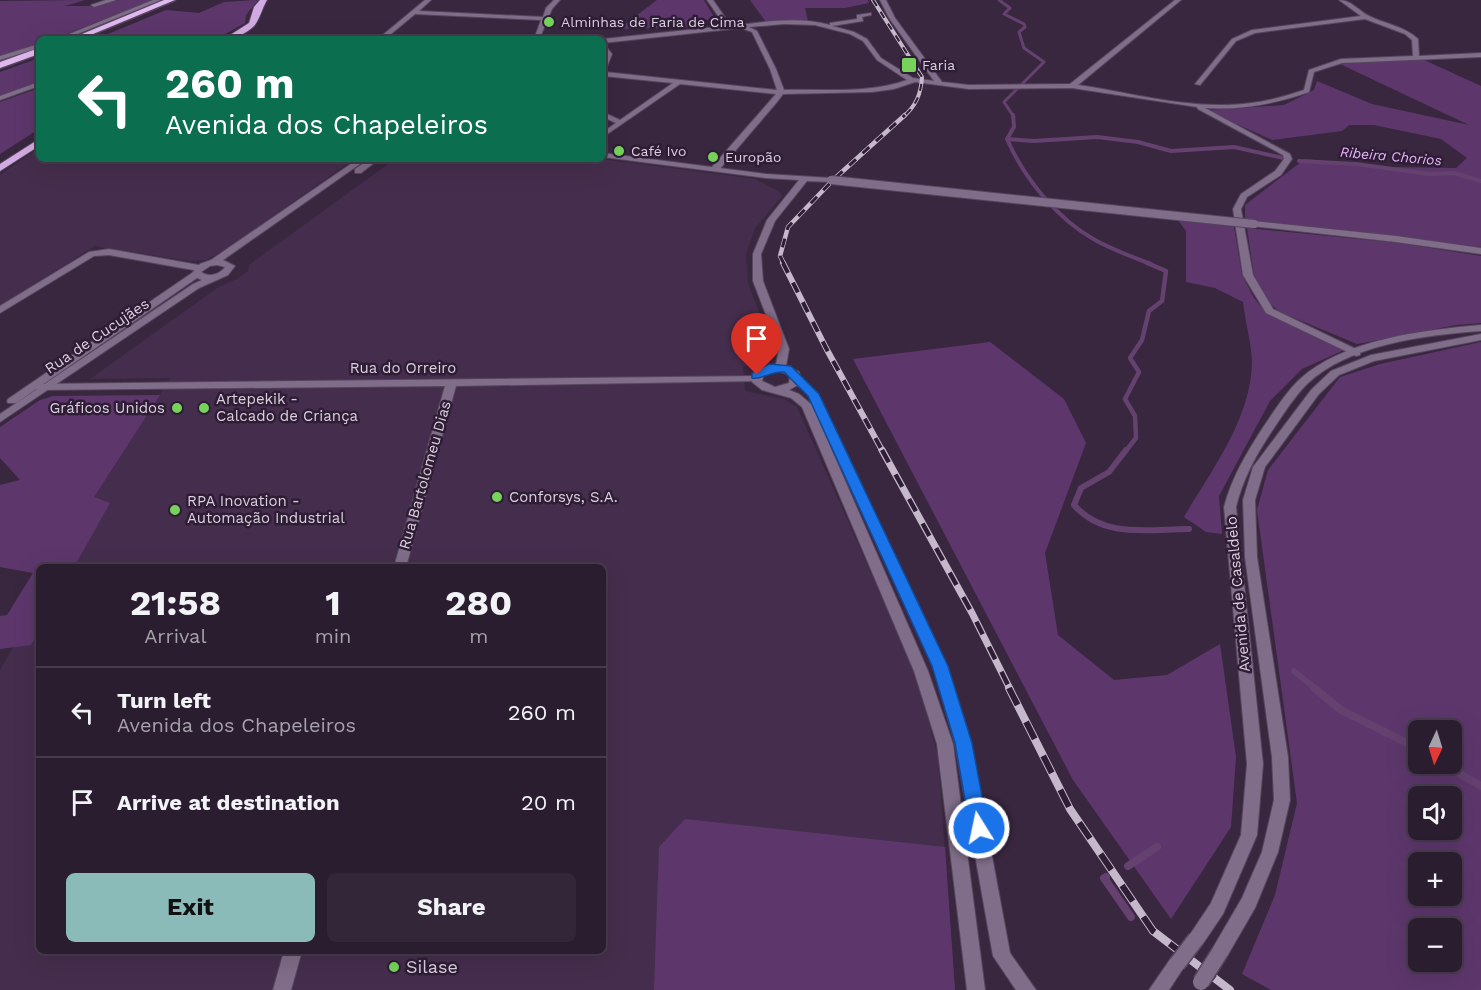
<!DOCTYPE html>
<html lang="en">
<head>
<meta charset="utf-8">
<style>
  :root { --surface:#2b1d30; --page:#332638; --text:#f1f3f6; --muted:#a6a2ab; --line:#473b4c; --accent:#8bbbb9 }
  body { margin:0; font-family:"Work Sans",sans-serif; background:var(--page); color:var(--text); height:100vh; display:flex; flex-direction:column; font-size:22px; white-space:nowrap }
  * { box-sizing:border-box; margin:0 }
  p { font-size:20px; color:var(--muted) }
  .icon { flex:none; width:33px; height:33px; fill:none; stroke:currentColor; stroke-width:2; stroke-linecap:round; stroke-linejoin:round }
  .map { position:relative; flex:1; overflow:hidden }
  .drawer { position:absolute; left:36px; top:564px; width:570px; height:390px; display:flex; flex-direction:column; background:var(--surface); border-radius:9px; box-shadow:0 6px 24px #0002,0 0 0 2px var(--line) }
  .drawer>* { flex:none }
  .guide { position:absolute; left:36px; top:36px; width:570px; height:126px; border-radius:9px; box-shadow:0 6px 24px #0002,0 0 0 2px var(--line); background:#0b6e4f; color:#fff; overflow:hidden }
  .needle { width:39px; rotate:184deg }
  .controls { position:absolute; left:1408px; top:720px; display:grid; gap:12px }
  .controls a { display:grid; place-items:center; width:54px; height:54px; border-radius:9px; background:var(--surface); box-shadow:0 6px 24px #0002,0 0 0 2px var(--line); font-size:30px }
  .pin { position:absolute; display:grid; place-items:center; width:51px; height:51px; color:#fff; margin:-62px -26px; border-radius:50% 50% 50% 0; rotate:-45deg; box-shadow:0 0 6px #0007 }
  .pin .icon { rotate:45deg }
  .me { position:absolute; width:66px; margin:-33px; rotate:350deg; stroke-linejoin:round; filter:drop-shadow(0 0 4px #0008) }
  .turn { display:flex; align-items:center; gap:21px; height:126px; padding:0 30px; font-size:27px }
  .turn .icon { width:78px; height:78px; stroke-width:2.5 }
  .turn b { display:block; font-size:42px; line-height:51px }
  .eta { display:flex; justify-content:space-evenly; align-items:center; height:102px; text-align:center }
  .eta b { font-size:36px; font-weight:700; line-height:42px }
  .cta { display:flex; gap:12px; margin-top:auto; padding:12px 30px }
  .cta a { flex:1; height:69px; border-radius:9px; background:var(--accent); color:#111; font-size:24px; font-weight:700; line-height:69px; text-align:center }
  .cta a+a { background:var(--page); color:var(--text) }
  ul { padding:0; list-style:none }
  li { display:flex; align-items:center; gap:18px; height:90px; padding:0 30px; border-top:2px solid var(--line) }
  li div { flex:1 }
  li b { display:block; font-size:22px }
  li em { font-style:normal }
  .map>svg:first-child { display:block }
</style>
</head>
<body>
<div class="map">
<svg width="1481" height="990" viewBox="0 0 1481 990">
  <rect width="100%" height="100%" fill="#392740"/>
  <path fill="#452e4d" d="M39 148V159H354L226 249 206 260 190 261 95 246 0 305V175Z
    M395 159H601L755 179 780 192 782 196 755 228 746 254 748 284 774 349 768 358 743 367 745 391 784 399 797 407 917 676 938 757 955 990H0V670L39 602V951H603V567H57L93 497 171 378 90 379 220 286 237 279 248 271 249 265Z"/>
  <path fill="#5d376c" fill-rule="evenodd" d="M85 0 65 6H95L119 0H153L53 39H39V44L0 56V1Z
    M258 0 246 15 245 23 216 39H96L166 10 199 13 224 2Z
    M657 0H704L715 19 687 21 690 27 619 29Z
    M750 0H868L869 3 845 8H805L808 21 766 22Z
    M39 58V83L0 96V72Z
    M1422 59 1481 86V247L1245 219V205L1305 159 1390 167 1456 168 1467 158 1441 139 1374 125H1349L1342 131 1272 140 1206 110 1284 105 1314 90 1317 81 1372 104 1469 125 1340 64Z
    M39 88V129L0 154V102Z
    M1178 220 1234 227 1242 275 1254 298 1267 314 1344 350 1302 369 1270 401 1219 496 1222 534 1206 532 1184 517C1212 469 1251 419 1252 362 1252 347 1245 320 1243 302L1215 288 1186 282V231Z
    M1247 228 1399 243 1481 256V323L1456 325 1357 344 1280 312 1266 300 1254 275Z
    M990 342 1064 399 1086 443 1045 553 1058 635 1114 680 1167 675 1220 644 1236 757 1231 827 1171 919 1073 780 853 359Z
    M1481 342V990H1271L1242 974 1275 895 1297 803 1257 510 1268 470 1340 377 1380 364ZM1419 730H1452V764H1419ZM1419 796H1452V830H1419ZM1419 862H1452V896H1419ZM1419 928H1452V962H1419Z
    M160 395 94 497 110 503 74 567H39V631L31 645 0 649V616L7 615 33 573 0 567V485L20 480 0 458V427L40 400 53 396Z
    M685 819 945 847 955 990H654L659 847Z"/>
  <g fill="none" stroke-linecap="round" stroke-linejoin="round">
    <path stroke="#64416f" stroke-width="3" d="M999 0 1010 8 1004 14 1024 24 1025 27 1019 32 1024 48 1044 62 1004 102 1014 117"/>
    <path stroke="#64416f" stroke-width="4" d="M1013 115 1014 127 1007 139C1024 178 1057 219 1095 240 1113 250 1132 257 1151 264
      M1007 139 1034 141 1097 137 1138 142 1171 151 1234 147 1288 159
      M1299 161 1356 164 1429 174 1454 173 1481 181"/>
    <path stroke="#64416f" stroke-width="4.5" d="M1125 452 1136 438 1135 416 1125 399 1139 372 1130 358 1142 340 1149 311 1162 301 1166 271 1147 263"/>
    <path stroke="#64416f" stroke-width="6" d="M1126 450 1109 472 1081 488 1074 505C1104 539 1148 529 1189 529
      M1294 671 1316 689"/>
    <path stroke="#64416f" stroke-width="8" d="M1314 688 1341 710 1419 749
      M1443 764 1481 786
      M1128 866 1157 847
      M1106 877 1104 878 1131 917"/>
    <g stroke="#56455d" stroke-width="2">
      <path id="minor" d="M106 0H116L94 7 91 5Z
        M153 0H161L65 39H57Z
        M425 0H431L419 11 543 17 546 8 554 0H560L552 9 541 35 570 39H534L541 20 415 14 385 39H378Z
        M707 0H713L731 26C764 22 797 16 830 25V23L857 19V15L871 13V15L862 17 863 21 832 26 854 32 867 39 881 58 913 78 934 81 889 18 880 0H886L895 18 942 82 969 85 1070 84 1175 0H1181L1078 85C1134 93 1193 111 1251 103 1269 101 1286 96 1304 90L1309 70 1341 59 1413 56 1412 40 1405 34 1365 19 1255 33 1236 41 1200 85 1195 84 1232 39 1252 30 1361 16 1339 0C1351 0 1359 11 1369 16 1385 24 1404 26 1418 39L1419 56 1481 53V57L1342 63 1314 72 1309 92C1275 104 1242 110 1205 108L1290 154 1292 159 1281 175 1247 197 1241 209 1253 275 1273 309 1360 351V355L1356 356 1266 313 1243 275 1233 209 1241 194 1275 171 1284 159 1283 155 1198 109 1197 107 1072 88 969 89 915 82 894 89 872 92 783 94 777 102 718 171H712V167L776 94 680 84 603 137V132L616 123 603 117V106L606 108 607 114 620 120 673 83 603 76V62L606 54 603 50V43L612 54 605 72 777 90 770 69 752 32 741 28 603 43V39L725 26ZM784 24 815 25 850 34 863 41 877 60 907 80C869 94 824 89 784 90L776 69 757 31 749 27Z
        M39 44V48L0 60V56Z
        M39 82V86L0 100V96Z
        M109 249 199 265 204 268 199 271 109 255 94 256 0 313V306L89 252Z
        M756 376 761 379 760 381 456 386 406 567H394L445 386 38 390 33 387 38 384Z
        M284 951H302L291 990H273Z"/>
    </g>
    <g stroke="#56455d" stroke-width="2">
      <path id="tertiary" d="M603 153 766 174 831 178 835 180 831 182 807 181 775 221 761 254 763 281 789 349 786 366 799 372 800 376 818 394 947 666 971 743 1010 953 1036 990H1016L993 956 955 743 933 666 808 395 798 385 789 390 799 394 812 405 928 671 953 744 985 990H967L937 744 914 671 802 407 791 398 762 390 752 382 755 370 776 364 779 349 753 281V254L767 220 799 180 766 178 603 157ZM775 370 790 375 789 383 775 387 762 381 764 374Z
        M358 159H367L223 260 235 266 228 275 199 288 0 422V414L193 284 202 280 197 278 16 403H8L7 401 8 399 192 273 200 264 211 260ZM217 265 225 267C220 274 209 278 201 272L210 266Z
        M370 159H379L361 173H355V169Z
        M1254 221 1396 236 1481 248V254L1396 242 1251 226 1250 224Z
        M1481 325V331C1426 335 1349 344 1307 384 1294 397 1284 413 1274 428 1257 453 1243 478 1236 507L1263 764 1257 835 1223 914 1202 945 1196 947 1190 945 1187 939 1211 903 1241 835 1247 764 1224 507C1232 477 1247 452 1264 426 1275 410 1286 392 1300 379 1344 339 1424 330 1481 325Z
        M1481 334V340L1374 361 1339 375 1319 394 1265 467 1255 500 1257 557 1288 757 1290 800 1278 852 1255 908 1226 958 1220 960 1214 958 1211 952 1214 946 1242 898 1262 852 1274 800 1272 757 1245 557 1243 500 1253 467 1311 390 1331 371 1371 355Z
        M1177 955 1183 958 1186 964 1169 990H1149L1171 958Z"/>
    </g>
    <g stroke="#56455d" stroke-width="2">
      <path id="primary" d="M260 0H267C262 8 260 19 254 26 247 33 234 39 224 39L249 23 254 7Z
        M39 139V146L0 171V164Z"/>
    </g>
    <g stroke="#56455d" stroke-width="3">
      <path id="trunk" d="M164 0H175L81 39H70Z
        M39 48V54L0 68V62Z"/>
    </g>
    <use href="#minor" fill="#806d89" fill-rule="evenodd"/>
    <use href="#tertiary" fill="#806d89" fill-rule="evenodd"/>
    <use href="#primary" fill="#d2aae3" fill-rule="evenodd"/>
    <use href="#trunk" fill="#e0b8f0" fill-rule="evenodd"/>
    <g stroke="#c4b8ca" stroke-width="4">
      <path id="rail-far4" d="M873 0 922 77C921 94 916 106 903 117"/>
    </g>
    <g stroke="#c4b8ca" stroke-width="4.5">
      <path id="rail-far3" d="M784 264 780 256 788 227 833 180 905 115"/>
    </g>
    <g stroke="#c4b8ca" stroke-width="6">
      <path id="rail-far2" d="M783 263 826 348 883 452"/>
    </g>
    <g stroke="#c4b8ca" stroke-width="7">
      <path id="rail-far1" d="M882 450 972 613 1010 689"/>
    </g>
    <g stroke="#c4b8ca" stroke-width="8">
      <path id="rail" d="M1009 688 1070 809 1153 931 1230 990"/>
    </g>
    <use href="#rail-far4" stroke="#2e1d35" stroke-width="2" stroke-dasharray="7" stroke-linecap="butt"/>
    <use href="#rail-far3" stroke="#2e1d35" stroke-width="3" stroke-dasharray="9" stroke-linecap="butt"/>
    <use href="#rail-far2" stroke="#2e1d35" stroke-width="4" stroke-dasharray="11" stroke-linecap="butt"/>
    <use href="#rail-far1" stroke="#2e1d35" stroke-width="4.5" stroke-dasharray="14" stroke-linecap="butt"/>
    <use href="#rail" stroke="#2e1d35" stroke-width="6" stroke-dasharray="19" stroke-linecap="butt"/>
    <g stroke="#56455d" stroke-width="10" stroke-linecap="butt">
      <path id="tertiary-bridge-far1" d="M831 180 1254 224"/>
    </g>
    <g stroke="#56455d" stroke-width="19" stroke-linecap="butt">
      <path id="tertiary-bridge" d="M1177 964 1196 939
        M1201 982 1220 952"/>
    </g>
    <use href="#tertiary-bridge-far1" stroke="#806d89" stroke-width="8"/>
    <use href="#tertiary-bridge" stroke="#806d89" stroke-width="16"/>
  </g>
  <path fill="#1a73e8" stroke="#114b97" stroke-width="1.5" d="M769 364 791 366 819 394 948 666 972 743 988 828 985 834 979 836 972 834 970 828 955 743 932 666 808 396 784 372C770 371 762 380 752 378V373Z"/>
  <g fill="#76d25a" stroke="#2e1d35" stroke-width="2">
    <circle cx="549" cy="22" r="6"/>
    <rect x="901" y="57" width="16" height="16" rx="3"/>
    <circle cx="619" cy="151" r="6"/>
    <circle cx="713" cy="157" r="6"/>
    <circle cx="177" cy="408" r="6"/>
    <circle cx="204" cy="408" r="6"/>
    <circle cx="497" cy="497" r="6"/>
    <circle cx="175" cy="510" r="6"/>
    <circle cx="394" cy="967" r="6"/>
  </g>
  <g text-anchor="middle" stroke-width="5" stroke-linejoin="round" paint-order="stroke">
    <g font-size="14" fill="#dbcfe0" stroke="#2e1d35" text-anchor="start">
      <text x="561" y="27">Alminhas de Faria de Cima</text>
      <text x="922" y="70">Faria</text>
      <text x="631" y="156">Café Ivo</text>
      <text x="725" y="162">Europão</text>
    </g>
    <g font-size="14" font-style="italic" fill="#e6b4fb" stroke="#2e1d35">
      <text transform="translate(1391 156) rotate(5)" y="5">Ribeira Chorios</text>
    </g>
    <g font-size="15" fill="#dbcfe0" stroke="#2e1d35">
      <text transform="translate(97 336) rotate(-34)" y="5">Rua de Cucujães</text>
      <text x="403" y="373">Rua do Orreiro</text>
      <text transform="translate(425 475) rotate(-74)" y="5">Rua Bartolomeu Dias</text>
      <text transform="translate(1238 594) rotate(-95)" y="5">Avenida de Casaldelo</text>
    </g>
    <g font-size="15" fill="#dbcfe0" stroke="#2e1d35" text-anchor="start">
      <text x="216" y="404">Artepekik -<tspan x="216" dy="17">Calcado de Criança</tspan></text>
      <text x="165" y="413" text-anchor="end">Gráficos Unidos</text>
      <text x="509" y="502">Conforsys, S.A.</text>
      <text x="187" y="506">RPA Inovation -<tspan x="187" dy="17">Automação Industrial</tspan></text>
    </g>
    <g font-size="18" fill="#dbcfe0" stroke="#2e1d35" text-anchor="start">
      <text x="406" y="973">Silase</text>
    </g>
  </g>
</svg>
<div class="controls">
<a><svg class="needle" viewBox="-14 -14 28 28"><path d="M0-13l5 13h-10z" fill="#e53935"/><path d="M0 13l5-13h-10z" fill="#a6a2ab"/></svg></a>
<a><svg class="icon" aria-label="sound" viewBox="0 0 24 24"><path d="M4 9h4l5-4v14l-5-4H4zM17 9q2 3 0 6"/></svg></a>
<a>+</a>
<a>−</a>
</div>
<div class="pin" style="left:757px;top:375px;background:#d93025"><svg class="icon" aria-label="arrive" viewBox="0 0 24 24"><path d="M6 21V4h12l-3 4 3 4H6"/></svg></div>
<svg class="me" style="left:979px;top:828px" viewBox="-20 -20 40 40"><circle r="17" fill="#1a73e8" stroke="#fff" stroke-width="3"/><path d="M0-11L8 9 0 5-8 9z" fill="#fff"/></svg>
<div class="guide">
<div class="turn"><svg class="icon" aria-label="left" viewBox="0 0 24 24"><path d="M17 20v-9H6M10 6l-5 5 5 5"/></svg><div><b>260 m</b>Avenida dos Chapeleiros</div></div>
</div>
<section class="drawer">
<div class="eta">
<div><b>21:58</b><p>Arrival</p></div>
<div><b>1</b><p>min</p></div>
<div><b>280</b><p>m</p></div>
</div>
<ul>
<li><svg class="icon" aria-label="left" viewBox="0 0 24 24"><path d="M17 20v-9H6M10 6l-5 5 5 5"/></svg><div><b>Turn left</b><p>Avenida dos Chapeleiros</p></div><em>260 m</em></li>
<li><svg class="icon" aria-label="arrive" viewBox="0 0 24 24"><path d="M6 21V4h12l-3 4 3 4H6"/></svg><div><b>Arrive at destination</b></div><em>20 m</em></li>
</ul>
<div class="cta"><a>Exit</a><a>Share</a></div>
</section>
</div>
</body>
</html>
